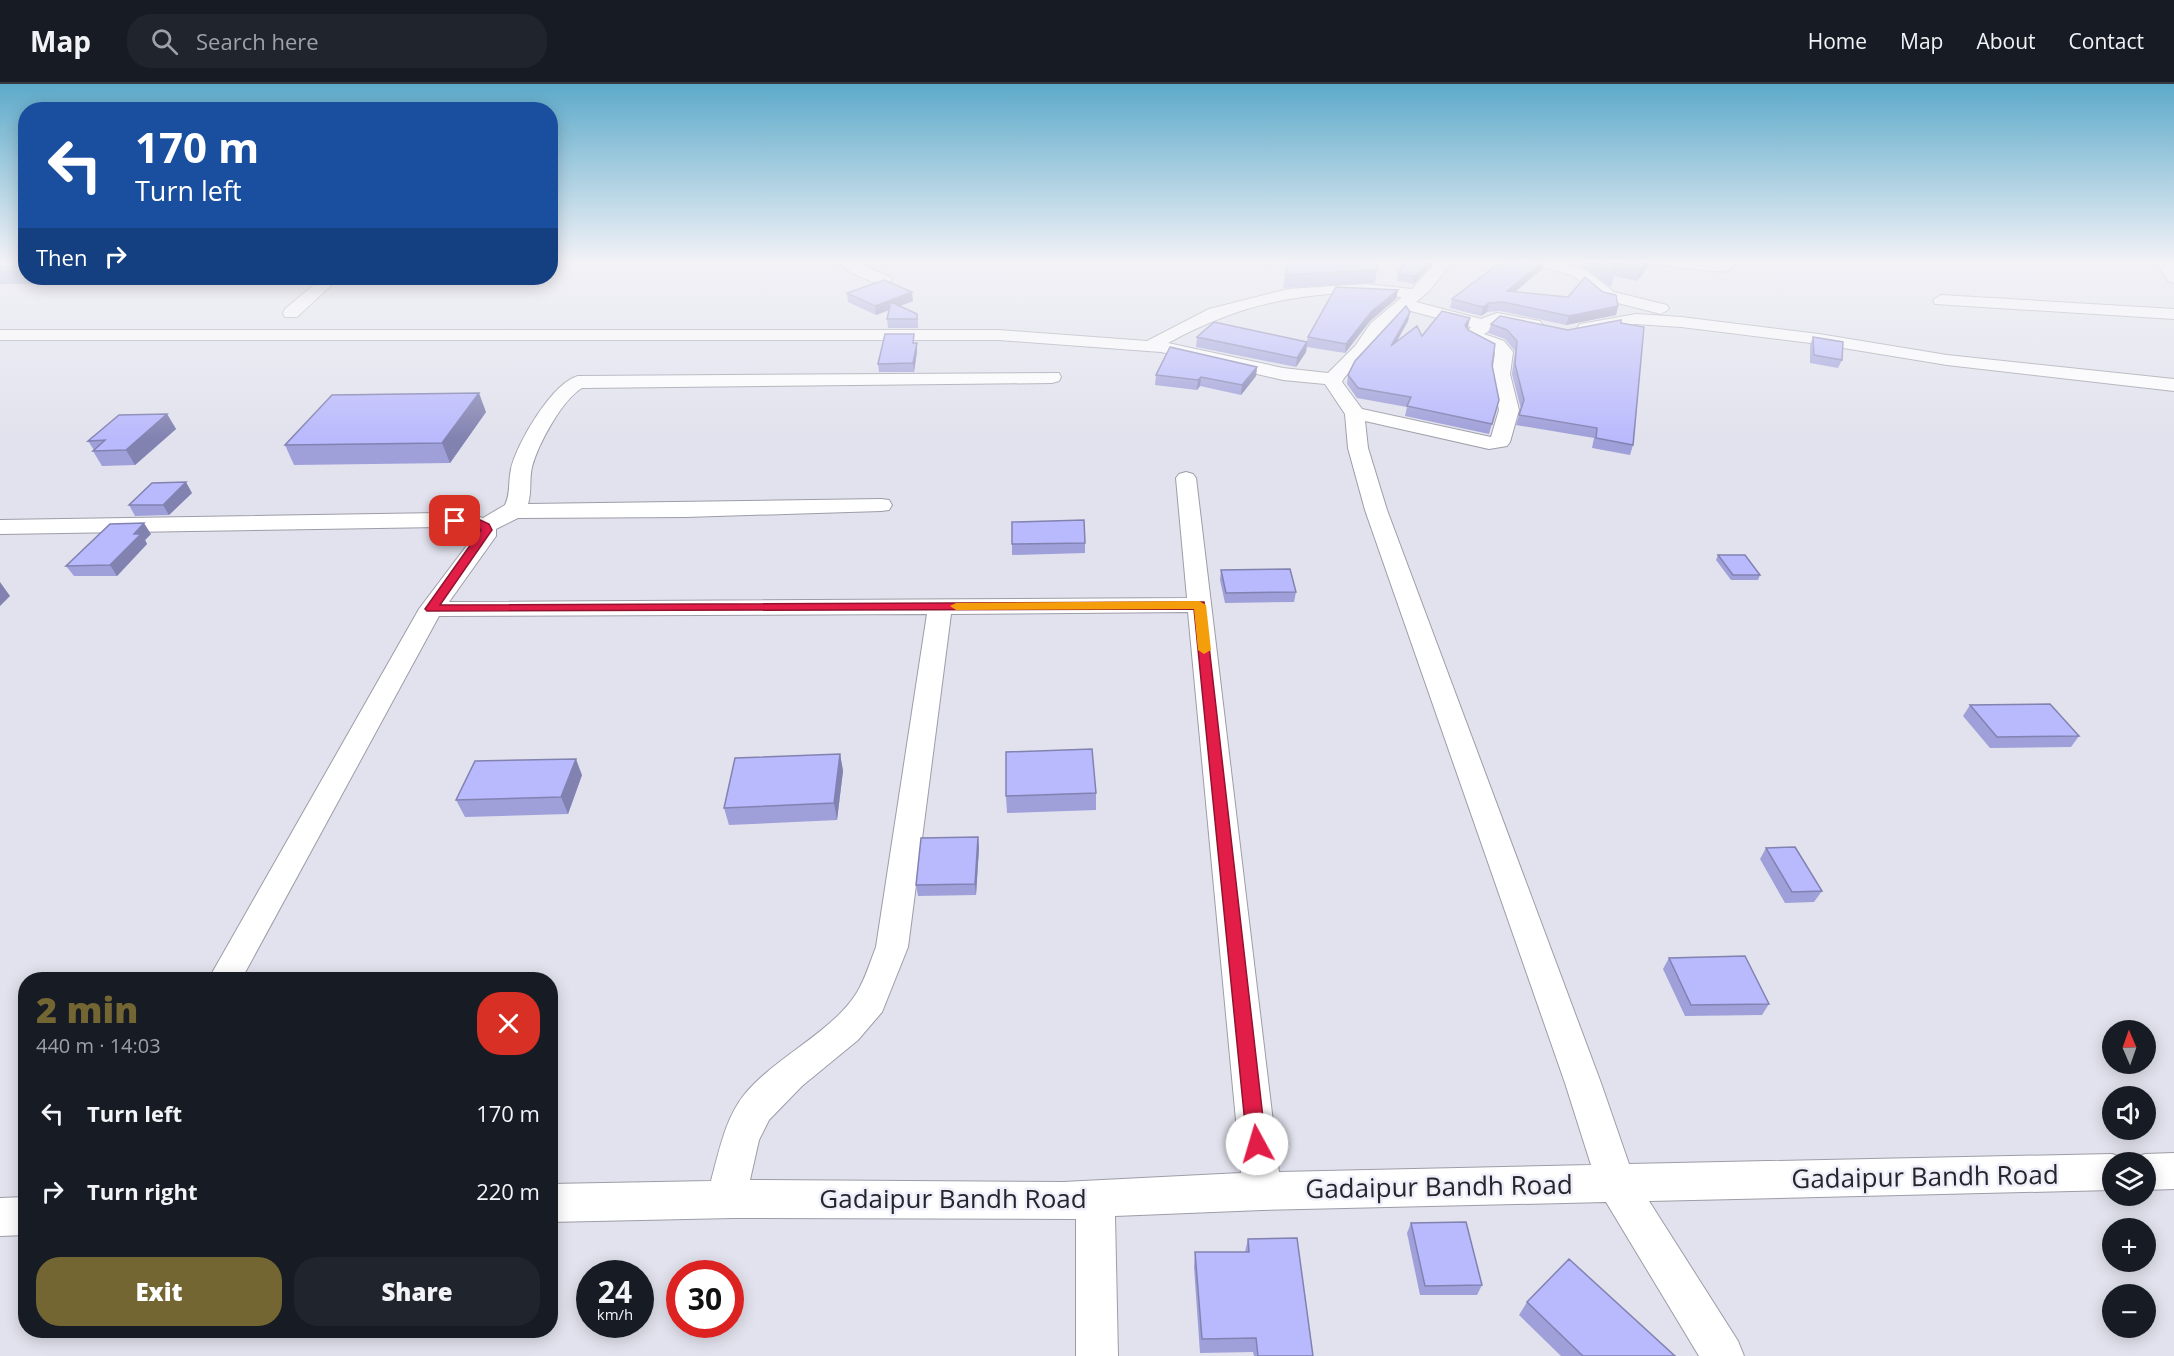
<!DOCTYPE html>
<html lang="en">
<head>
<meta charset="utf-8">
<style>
  :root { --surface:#171b24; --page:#20242c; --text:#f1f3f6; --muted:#9ea1a6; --line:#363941; --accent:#736633 }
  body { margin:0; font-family:"Open Sans",sans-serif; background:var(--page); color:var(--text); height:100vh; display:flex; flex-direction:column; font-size:22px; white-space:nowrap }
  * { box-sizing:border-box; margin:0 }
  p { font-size:20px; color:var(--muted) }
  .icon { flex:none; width:33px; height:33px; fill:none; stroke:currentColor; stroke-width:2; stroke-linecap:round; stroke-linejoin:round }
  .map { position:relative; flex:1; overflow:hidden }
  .sheet { position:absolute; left:18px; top:888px; width:540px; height:366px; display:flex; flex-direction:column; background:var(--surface); border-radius:24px; box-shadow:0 3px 15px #0003 }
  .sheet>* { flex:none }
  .guide { position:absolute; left:18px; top:18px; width:540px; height:183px; border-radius:24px; box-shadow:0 3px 15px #0003; background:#1a4fa0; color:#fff; overflow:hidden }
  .needle { width:39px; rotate:358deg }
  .fabs { position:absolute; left:2102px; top:936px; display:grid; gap:12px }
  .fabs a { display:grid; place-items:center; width:54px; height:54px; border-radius:50%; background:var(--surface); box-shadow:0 3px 15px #0003; font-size:30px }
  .speed { position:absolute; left:576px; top:1176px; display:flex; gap:12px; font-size:30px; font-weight:700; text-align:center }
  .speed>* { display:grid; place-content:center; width:78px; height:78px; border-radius:50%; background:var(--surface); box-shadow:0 3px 15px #0003; line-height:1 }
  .speed small { font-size:15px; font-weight:400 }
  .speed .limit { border:9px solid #d22; background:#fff; color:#111 }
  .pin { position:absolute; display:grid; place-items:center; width:51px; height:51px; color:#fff; margin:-26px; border-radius:12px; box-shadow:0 3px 9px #0006 }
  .me { position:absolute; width:66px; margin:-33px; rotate:354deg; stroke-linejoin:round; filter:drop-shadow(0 0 4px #0008) }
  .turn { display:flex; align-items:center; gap:21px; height:126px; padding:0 18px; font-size:27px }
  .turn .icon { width:78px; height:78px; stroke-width:2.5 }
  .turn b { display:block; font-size:42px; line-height:51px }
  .then { display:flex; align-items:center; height:57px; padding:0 18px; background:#0003; gap:12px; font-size:22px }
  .round { display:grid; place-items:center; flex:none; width:63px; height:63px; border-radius:24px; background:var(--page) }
  .head { display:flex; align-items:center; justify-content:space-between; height:102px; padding:0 18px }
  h1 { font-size:36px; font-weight:800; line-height:45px; color:var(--accent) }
  .cta { display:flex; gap:12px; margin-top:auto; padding:12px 18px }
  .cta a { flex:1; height:69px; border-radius:24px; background:var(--accent); color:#fff; font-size:24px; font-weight:800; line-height:69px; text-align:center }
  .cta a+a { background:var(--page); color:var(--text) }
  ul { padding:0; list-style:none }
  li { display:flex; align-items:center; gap:18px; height:78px; padding:0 18px }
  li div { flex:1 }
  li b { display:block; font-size:22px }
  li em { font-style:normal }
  header { display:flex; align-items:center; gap:36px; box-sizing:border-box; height:84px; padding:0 30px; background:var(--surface); border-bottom:2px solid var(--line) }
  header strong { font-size:28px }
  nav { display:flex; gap:33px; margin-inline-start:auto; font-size:21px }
  .search { width:420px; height:54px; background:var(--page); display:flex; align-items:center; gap:15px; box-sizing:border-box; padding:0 21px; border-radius:24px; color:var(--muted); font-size:22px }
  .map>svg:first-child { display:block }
</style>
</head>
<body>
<header>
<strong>Map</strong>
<div class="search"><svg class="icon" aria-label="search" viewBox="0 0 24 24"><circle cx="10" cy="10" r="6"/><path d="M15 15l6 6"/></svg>Search here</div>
<nav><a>Home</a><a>Map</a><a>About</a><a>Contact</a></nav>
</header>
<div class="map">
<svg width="2174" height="1272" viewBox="0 0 2174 1272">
  <rect width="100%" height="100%" fill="#e1e2ed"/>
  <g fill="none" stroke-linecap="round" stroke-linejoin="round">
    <g stroke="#9d9da8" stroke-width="2">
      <path id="minor" d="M837 177H854L890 193 892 196 890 199C876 203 846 188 837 177Z
        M1437 177H1453L1430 206 1416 218 1481 235 1497 229 1540 237 1543 241 1540 245 1534 246 1500 240 1484 250 1504 257 1513 268 1510 290 1519 326 1510 358 1507 362 1489 365 1365 337 1368 364 1387 426 1601 999 1629 1080 2112 1070 2126 1075 2127 1078H2112V1106L1649 1117 1738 1257 1744 1272H1699L1606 1118 1262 1126 1115 1132 1118 1272H1076V1135L733 1134 550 1138V1100L711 1097C719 1068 725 1035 744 1011 775 973 831 949 856 910 865 896 870 878 876 863L927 530 439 532 241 896H208L419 525 474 452V446L440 443 0 450V436L440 429 469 430 483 434 505 421C511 409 508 397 511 385 517 359 552 299 578 292L1059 289 1061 293 1059 297 1052 299 582 304C562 316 538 360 532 383 529 395 532 408 528 420L881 415 889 416 892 421 889 426 881 427 686 433 518 434 496 445V452L449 518 1187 514 1176 394 1179 390 1186 388 1193 390 1196 394 1279 1088 1591 1081 1565 999 1365 426 1348 364 1345 330 1325 300 1283 296 1161 268 999 256H0V246H999L1147 257 1209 225 1288 205 1366 200 1412 205ZM1340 209 1402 213 1371 239 1355 262 1328 289 1283 284 1168 259C1227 227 1273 214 1340 209ZM1407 226 1471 243 1465 250C1472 261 1487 259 1495 269L1492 290 1499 326 1491 353 1362 325 1342 298 1344 294C1366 271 1383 247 1407 226ZM1188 528 1241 1089 1063 1098 750 1096 759 1056 769 1036 802 1002 858 956 882 928 908 863 951 530Z
        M1532 177H1556L1586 186 1614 208 1667 221 1669 225 1661 230 1602 215 1574 192 1534 180Z
        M1658 177H1732L1734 180 1729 186 1723 188 1666 182Z
        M2155 177H2172L2174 179V199L2168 197Z
        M322 194H339L297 233H285L283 229 285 225Z
        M1941 211 2174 225V235L1935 220 1933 216Z
        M1636 230 1681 233 1819 250 1947 271 2174 295V307L1947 281 1819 260 1681 243 1636 240 1586 249 1580 248 1577 244 1580 240 1586 239Z
        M2174 1069V1105L2145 1106V1078H2130L2131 1075 2145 1070Z
        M26 1113V1151L0 1152V1114Z"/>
    </g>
    <use href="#minor" fill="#fff" fill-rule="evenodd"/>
  </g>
  <path fill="#9f9fda" d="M0 177H26V194H40L31 200H2L0 201Z
    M1406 177H1435L1414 200 1397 197 1398 190Z
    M1579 177H1653L1637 197 1614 192 1611 203 1582 183Z
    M1506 182 1542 185 1515 208 1618 222 1616 231 1566 241 1500 227 1487 228 1481 232 1450 224 1452 215Z
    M1377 186 1375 199 1283 204 1285 191Z
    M1398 206 1396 215 1370 237 1345 269 1307 263 1306 268 1296 283 1196 263 1197 253 1307 258 1308 253Z
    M847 209 913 217 900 222 917 230 918 239V244H888L887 235 889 226 876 231 848 218Z
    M1410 228 1408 237 1397 257 1468 243 1467 244 1492 281 1499 316 1489 350 1405 332 1407 323 1357 314 1347 300 1348 291Z
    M1500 232 1633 361 1630 371 1592 364 1594 354 1516 341 1521 325 1512 290 1515 267 1505 255 1488 249 1491 240Z
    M1813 253 1842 276 1838 284 1810 279V261Z
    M915 259 917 267 914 288H879L878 280Z
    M1257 283 1256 292 1241 311 1200 302 1197 306 1155 301 1156 291Z
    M486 328 450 379 294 381 285 361Z
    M167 330 176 345 135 381 102 382 93 367 94 366 88 357Z
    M192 409 169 431 135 432 129 421Z
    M151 450 145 456 147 460 117 492H74L66 482Z
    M1085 459V469L1012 471V460Z
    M1718 471 1760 491 1758 496H1731L1716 476Z
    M1221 486 1296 508 1294 518 1225 519 1220 496Z
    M1970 621 2079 652 2071 663 1990 664 1963 632Z
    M840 670 843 687 837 736 729 741 724 724Z
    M582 691 568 730 465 733 456 716Z
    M1096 709V726L1007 729 1006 712Z
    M978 753 979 764 976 811 918 812 916 801Z
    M1766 764 1822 807 1814 818 1785 819 1760 775Z
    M1669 874 1769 920 1762 931 1685 932 1663 885Z
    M1411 1139 1482 1201 1477 1211H1420L1407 1149Z
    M1248 1155 1313 1272H1254L1253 1268 1200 1269 1194 1183 1195 1168H1245Z
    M1527 1218 1675 1272H1561L1519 1231Z"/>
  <path fill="#8282b1" d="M1430 177H1435L1414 200 1415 192Z
    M1544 177 1542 185 1505 216 1507 207Z
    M1647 177H1653L1637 197 1641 184Z
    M27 194H40L31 200Z
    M1398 206 1396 215 1370 237 1345 269 1346 260 1371 228Z
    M912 208 913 217 876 231 875 222Z
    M1489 219 1487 228 1481 232 1483 223Z
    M1618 222 1616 231 1566 241 1569 232Z
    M1410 228 1408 237 1389 271 1391 262Z
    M1470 234 1468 243 1463 250 1465 241Z
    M1307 258 1306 268 1296 283 1297 274Z
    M917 259V267L914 288 913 279Z
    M1257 283 1256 292 1241 311 1242 301Z
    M1201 293 1200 302 1197 306 1198 296Z
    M479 309 486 328 450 379 442 359Z
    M167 330 176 345 135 381 126 366Z
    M186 398 192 409 169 431 163 421Z
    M144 439 151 450 145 456 147 460 117 492 110 481 134 450Z
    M0 498 10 512 0 522Z
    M840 670 843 687 837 736 834 719Z
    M576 675 582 691 568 730 561 713Z
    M978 753 979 764 976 811 975 800Z"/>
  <path fill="#b9b9fd" stroke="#8282b1" stroke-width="1.5" d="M0 177H26V186L23 188H0Z
    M1288 177H1377V186L1285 191Z
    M1406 177H1430L1415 192 1398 190Z
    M1510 177H1544L1507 207 1568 213 1585 193 1603 208 1616 211 1618 222 1569 232 1503 218 1489 219 1483 223 1452 215 1498 180 1506 182Z
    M1596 177H1647L1641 184 1613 178 1615 190Z
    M884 196 912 208 875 222 847 209Z
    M1336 203 1398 206 1371 228 1346 260 1308 253Z
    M891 218 917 230V235H887Z
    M1406 222 1410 228 1391 262 1417 242 1422 252 1442 227 1470 234 1465 241 1468 246 1495 260 1492 281 1499 316 1492 340 1407 322 1411 313 1358 304 1348 291 1355 277Z
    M1500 232 1568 246 1621 236V239L1644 243 1633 361 1596 354 1597 344 1519 331 1524 316 1515 280 1517 257 1507 246 1491 240Z
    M1214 238 1307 258 1297 274 1197 253Z
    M885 250H914L913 259H917L913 279 878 280Z
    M1813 253 1843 258 1842 276 1814 271Z
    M1170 263 1257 283 1242 301 1201 293 1198 296 1156 291Z
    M479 309 442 359 285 361 332 311Z
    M167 330 126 366 93 367 105 356 88 357 119 331Z
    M186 398 163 421H129L152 399Z
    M1084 436 1085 459 1012 460V438Z
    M144 439 134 450H141L110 481 66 482 110 440Z
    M1718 471H1745L1760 491H1733Z
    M1290 485 1296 508 1226 509 1221 486Z
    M2050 620 2079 652 1997 653 1970 621Z
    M1092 665 1096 709 1006 712V668Z
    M840 670 834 719 724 724 735 674Z
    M576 675 561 713 456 716 475 677Z
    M978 753 975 800 916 801 921 754Z
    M1795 763 1822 807 1792 808 1766 764Z
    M1745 872 1769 920 1691 921 1669 874Z
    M1466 1138 1482 1201 1425 1202 1411 1139Z
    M1297 1154 1313 1272H1258L1256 1254 1202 1255 1195 1168H1249L1248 1155Z
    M1569 1175 1675 1272H1583L1527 1218Z"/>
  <linearGradient id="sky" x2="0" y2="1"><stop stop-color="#5daaca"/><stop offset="0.5" stop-color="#f2f2f7"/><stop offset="1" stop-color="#f2f2f7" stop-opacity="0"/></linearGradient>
  <rect width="2174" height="355" fill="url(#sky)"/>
  <path fill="#e11d48" stroke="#92132f" stroke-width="1.5" d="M455 433 478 435 489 440 492 446 440 521 1204 518 1266 1060 1263 1066 1257 1069 1250 1066 1247 1060 1194 525 427 527 425 525 481 446 476 442 451 439 449 437Z"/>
  <path fill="#f59e0b" d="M1199 517 1206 521 1211 566 1204 570 1198 566 1194 525 956 526 950 522 956 519Z"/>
  <g text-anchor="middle" stroke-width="5" stroke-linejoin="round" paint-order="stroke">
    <g font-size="26" fill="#26262a" stroke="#eeeffb">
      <text transform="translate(1925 1093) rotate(-1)" y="9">Gadaipur Bandh Road</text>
      <text transform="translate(1439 1103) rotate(-1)" y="9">Gadaipur Bandh Road</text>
      <text x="953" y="1124">Gadaipur Bandh Road</text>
    </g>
  </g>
</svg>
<div class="fabs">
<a><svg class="needle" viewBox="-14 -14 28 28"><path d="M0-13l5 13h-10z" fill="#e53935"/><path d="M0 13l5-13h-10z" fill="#9ea1a6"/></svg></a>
<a><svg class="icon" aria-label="sound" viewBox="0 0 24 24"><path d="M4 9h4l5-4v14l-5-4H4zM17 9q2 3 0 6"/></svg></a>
<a><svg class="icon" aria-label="layers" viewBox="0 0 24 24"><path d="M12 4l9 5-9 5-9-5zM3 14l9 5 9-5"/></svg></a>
<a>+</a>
<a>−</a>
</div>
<div class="speed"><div>24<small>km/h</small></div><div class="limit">30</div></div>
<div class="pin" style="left:455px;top:437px;background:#d93025"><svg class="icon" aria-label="arrive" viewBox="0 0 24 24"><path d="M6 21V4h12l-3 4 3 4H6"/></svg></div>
<svg class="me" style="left:1257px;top:1060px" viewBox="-20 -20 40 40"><circle r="19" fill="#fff"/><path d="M0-13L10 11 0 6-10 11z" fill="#e11d48"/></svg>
<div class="guide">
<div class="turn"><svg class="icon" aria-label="left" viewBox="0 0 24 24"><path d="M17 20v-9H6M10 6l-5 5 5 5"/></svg><div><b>170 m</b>Turn left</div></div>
<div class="then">Then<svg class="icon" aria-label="right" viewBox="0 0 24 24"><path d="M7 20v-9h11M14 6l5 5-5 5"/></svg></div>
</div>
<section class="sheet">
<div class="head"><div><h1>2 min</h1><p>440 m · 14:03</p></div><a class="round" style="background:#d93025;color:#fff"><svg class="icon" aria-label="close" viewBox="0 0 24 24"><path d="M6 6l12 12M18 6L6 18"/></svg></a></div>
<ul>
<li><svg class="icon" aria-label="left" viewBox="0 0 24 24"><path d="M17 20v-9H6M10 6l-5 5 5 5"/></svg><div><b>Turn left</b></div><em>170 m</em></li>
<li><svg class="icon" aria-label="right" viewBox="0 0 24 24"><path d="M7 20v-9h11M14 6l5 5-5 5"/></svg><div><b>Turn right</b></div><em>220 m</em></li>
</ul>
<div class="cta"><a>Exit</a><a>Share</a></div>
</section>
</div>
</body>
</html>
